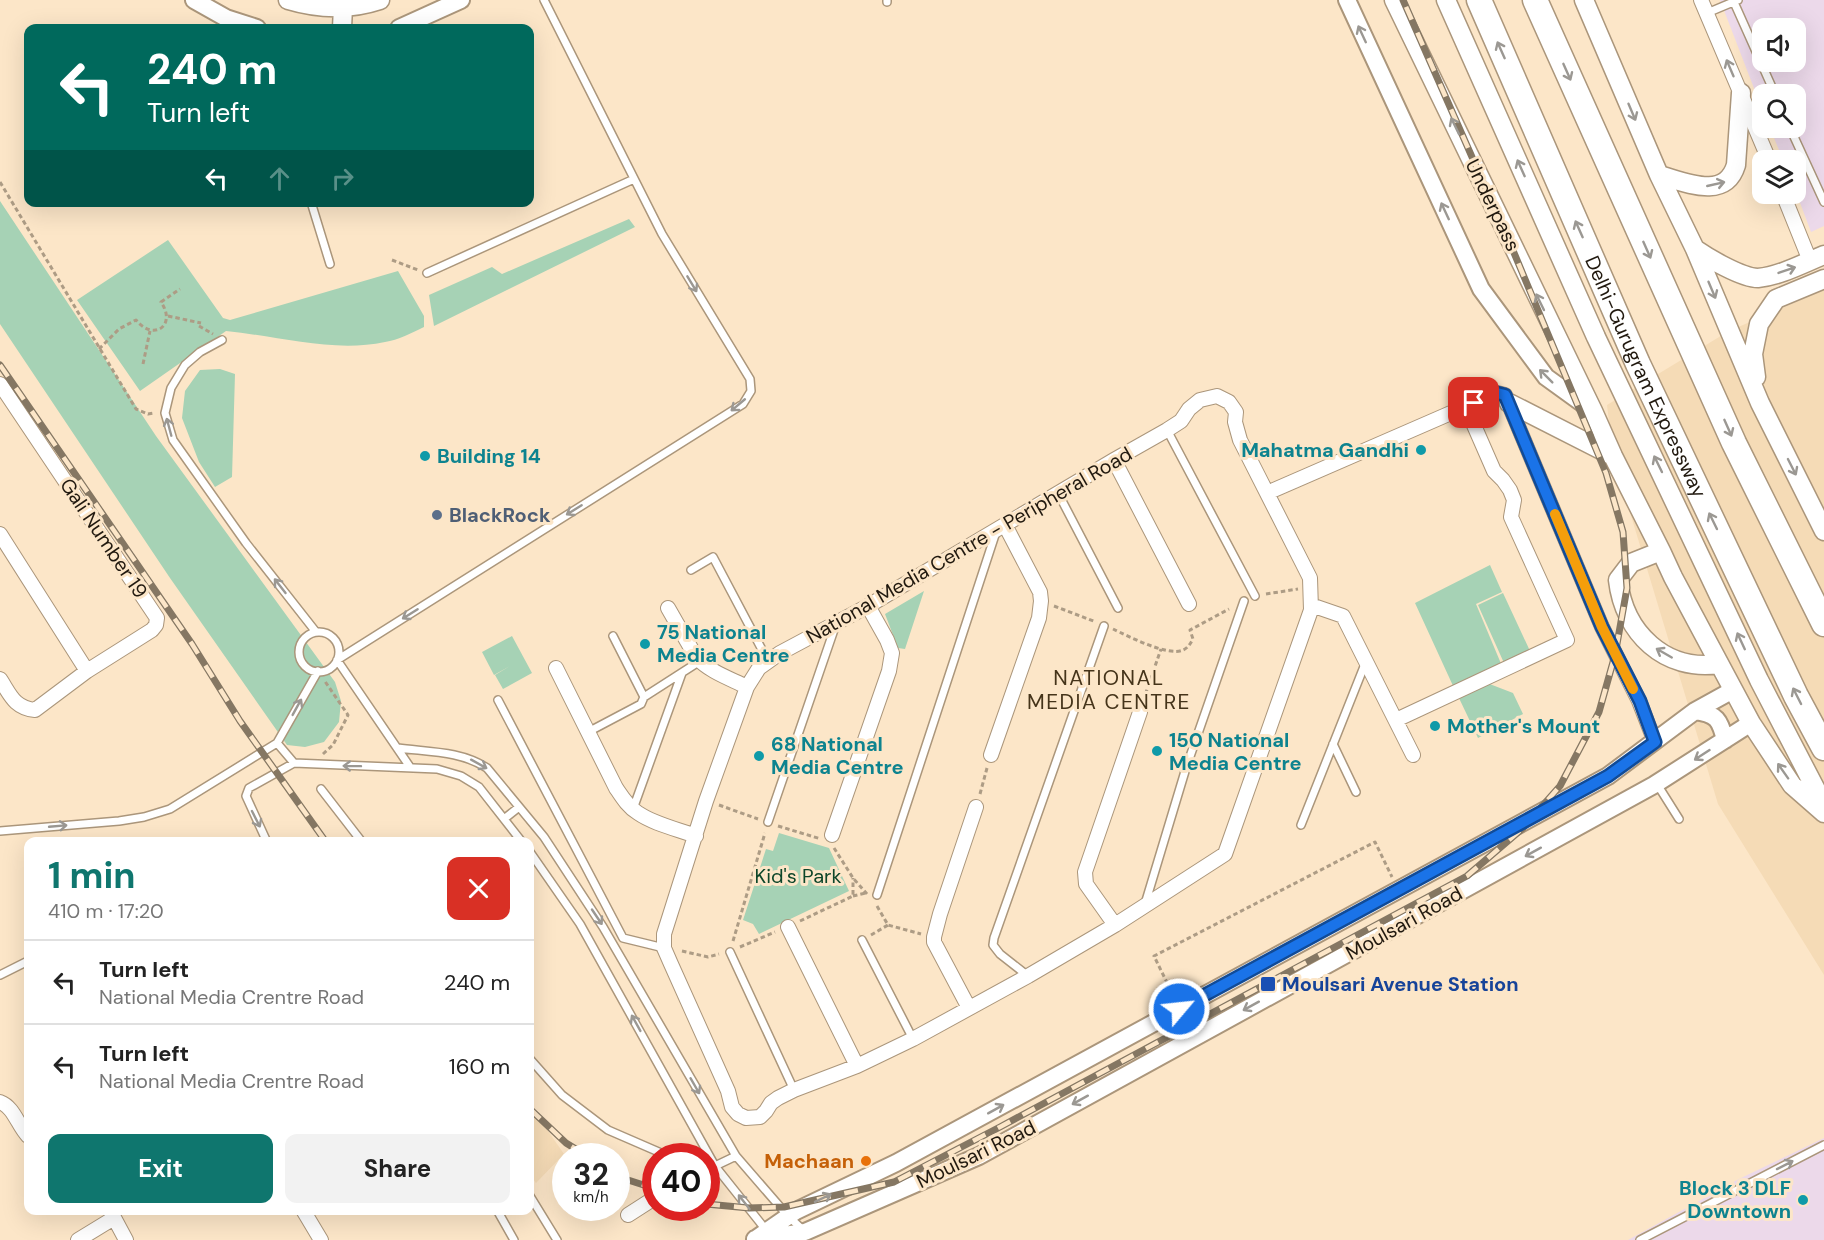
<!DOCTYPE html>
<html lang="en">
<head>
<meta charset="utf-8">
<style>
  :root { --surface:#fff; --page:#f2f2f2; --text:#222; --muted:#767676; --line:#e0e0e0; --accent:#0f766e }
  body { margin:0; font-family:"DM Sans",sans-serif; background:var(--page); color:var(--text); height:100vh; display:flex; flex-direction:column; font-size:22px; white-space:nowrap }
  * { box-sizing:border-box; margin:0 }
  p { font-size:20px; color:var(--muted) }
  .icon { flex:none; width:33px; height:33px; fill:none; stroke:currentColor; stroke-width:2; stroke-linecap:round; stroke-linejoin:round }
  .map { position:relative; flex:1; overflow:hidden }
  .drawer { position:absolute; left:24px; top:837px; width:510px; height:378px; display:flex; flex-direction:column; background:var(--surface); border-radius:12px; box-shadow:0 6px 24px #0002 }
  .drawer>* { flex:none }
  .guide { position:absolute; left:24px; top:24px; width:510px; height:183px; border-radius:12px; box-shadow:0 6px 24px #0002; background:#00695c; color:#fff; overflow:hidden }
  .fabs { position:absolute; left:1752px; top:18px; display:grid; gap:12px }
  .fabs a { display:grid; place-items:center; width:54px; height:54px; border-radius:12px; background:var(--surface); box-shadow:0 6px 24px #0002; font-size:30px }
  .speed { position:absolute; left:552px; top:1143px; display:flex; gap:12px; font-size:30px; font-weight:700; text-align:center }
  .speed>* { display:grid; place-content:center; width:78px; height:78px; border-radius:50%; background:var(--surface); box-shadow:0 6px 24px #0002; line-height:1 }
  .speed small { font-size:15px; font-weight:400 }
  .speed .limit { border:9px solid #d22; background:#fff; color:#111 }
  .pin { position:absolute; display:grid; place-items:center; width:51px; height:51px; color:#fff; margin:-26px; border-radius:12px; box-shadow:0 3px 9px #0006 }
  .me { position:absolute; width:66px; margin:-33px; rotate:62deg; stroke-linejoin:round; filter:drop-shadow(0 0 4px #0008) }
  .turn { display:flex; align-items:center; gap:21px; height:126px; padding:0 24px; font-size:27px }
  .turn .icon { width:78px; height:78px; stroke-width:2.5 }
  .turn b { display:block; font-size:42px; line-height:51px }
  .lanes { display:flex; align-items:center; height:57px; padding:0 24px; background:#0003; justify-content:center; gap:30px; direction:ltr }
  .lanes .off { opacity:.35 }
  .round { display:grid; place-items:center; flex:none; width:63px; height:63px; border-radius:12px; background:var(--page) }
  .overview { display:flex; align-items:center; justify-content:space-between; height:102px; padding:0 24px }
  h1 { font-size:36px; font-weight:700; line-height:45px; color:var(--accent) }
  .button { display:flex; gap:12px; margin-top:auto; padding:12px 24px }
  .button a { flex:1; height:69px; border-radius:12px; background:var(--accent); color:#fff; font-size:24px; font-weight:700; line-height:69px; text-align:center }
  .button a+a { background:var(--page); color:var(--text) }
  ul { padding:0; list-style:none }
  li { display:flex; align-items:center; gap:18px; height:84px; padding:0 24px; border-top:2px solid var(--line) }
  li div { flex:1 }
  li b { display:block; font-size:22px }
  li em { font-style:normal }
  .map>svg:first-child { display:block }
</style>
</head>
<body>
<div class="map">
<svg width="1824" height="1240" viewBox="0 0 1824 1240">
  <rect width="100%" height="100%" fill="#fce6c8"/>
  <path fill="#ecd9ea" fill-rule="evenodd" d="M1720 0H1824V226L1811 232 1796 192V160H1783L1770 128H1796V94H1762V109ZM1762 28H1796V62H1762Z
    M1824 1138V1240H1628L1739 1179Z"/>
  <path fill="#f5dbb6" d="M1824 290V975L1718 804 1613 456 1607 405 1729 331Z
    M530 1105 564 1154 536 1183 530 1175Z"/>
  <path fill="#a6d2b5" d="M0 201 156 436 335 682 341 701 339 722 324 742 305 747 287 745 170 578 0 324Z
    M629 219 635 227 434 326 429 295 492 267 502 274Z
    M168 240 223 318 230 320 398 271 424 316V327C412 333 398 340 385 342 333 353 278 336 226 331L140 391 77 300Z
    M220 369 235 374 232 477 215 487 199 462 182 418 185 391 200 370Z
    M1490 565 1502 592 1476 604 1502 666 1454 688 1415 603Z
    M924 591 905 649 898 648 885 614Z
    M1503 593 1530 651 1504 663 1478 605Z
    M512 636 532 673 503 689 495 675 510 666 494 675 482 652Z
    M1487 683 1513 693 1523 714 1478 738 1458 696Z
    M779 833 829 848 849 891 759 934 753 924 743 920 766 849 773 851Z"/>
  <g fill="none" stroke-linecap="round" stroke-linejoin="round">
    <g stroke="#ab967b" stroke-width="10">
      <path id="service" d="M887 0V2
        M1733 0 1775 94
        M1707 13 1738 0
        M1790 128 1824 202
        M311 202 330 264
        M427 273 634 179
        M222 340 200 352 185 365 171 388 165 413 173 440 246 543 316 632
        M1167 430 1255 596
        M1058 493 1118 608
        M691 570 713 557 768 661
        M299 652a20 20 0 1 1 40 0a20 20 0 1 1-40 0Z
        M613 636 644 697
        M498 700 623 938 664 948
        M588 732 641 704 644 697 700 661
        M277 743 294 763
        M1333 744 1356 792
        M398 748C429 752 461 751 487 768L544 837 603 927 736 1156 788 1216 803 1230
        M410 767 337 660 743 404 751 391 750 379 662 234 544 0
        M1657 784 1679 819
        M321 789 362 842
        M633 809 682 673
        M504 819 519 807
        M768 822 836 624
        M1301 825 1365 664
        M0 831 119 821 144 817 170 809 277 743 318 671
        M267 842 246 796 249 788 294 763 437 769 461 776 479 787 522 842
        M530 852 580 924 715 1166 766 1230
        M877 895 996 532
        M1145 904 1186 768 1244 601
        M862 940 913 1039
        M730 952 794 1090
        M0 975 28 961
        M1028 976 1000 954 993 945 994 938 1104 626
        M530 1059 562 1095 608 1130 668 1156
        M706 1165 715 1166 736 1156
        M530 1196 557 1240
        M497 1210 514 1240
        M1640 1240 1824 1145"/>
    </g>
    <g stroke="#ab967b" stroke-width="16">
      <path id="minor" d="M1701 0 1769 160
        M1783 194 1810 261
        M0 384 157 618 156 625 152 630 87 671 35 710C14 708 10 694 0 679
        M1217 396 1229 402 1236 412 1235 422 1240 440 1310 578 1311 610 1225 854 1115 925 1028 976 913 1039 857 1066 794 1090 778 1098 771 1103 766 1111 760 1117 746 1118 738 1114 732 1107 728 1091 671 964 664 948V934L706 801 747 687 759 668 780 653 868 606 1114 460 1167 430 1181 421 1189 409 1200 400Z
        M1114 460 1189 604
        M1267 493 1483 399 1497 393 1505 395 1602 627 1639 701 1655 742
        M0 534 87 671
        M1311 605 1343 616 1413 755
        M668 608 696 657C710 672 729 678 747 687
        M556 668 616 788C622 797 628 807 638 813 654 824 677 829 696 836
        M1396 720 1567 640 1511 517 1514 500 1510 490 1503 480 1494 471 1466 407
        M991 755 1039 618 1041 601 1040 592 1005 525
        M832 835 889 671 892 653 887 640 868 606
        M1115 925 1086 884 1085 872 1140 712
        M788 927 857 1066
        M969 1008 934 942V937L940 914 976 807
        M0 1102C14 1107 18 1126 28 1136
        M303 1210 321 1240
        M111 1212 126 1240
        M628 1215 656 1197
        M78 1240 114 1218"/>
    </g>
    <g stroke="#ab967b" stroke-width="20">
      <path id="tertiary" d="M194 0 226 18 257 28
        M1347 0 1481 289 1546 377 1593 411
        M399 28 461 0
        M1695 711C1717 714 1720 720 1725 740
        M757 1238 796 1211 896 1163 1608 776 1695 711 1733 690
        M755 1239 805 1232 979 1156 1654 785 1751 723"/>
    </g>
    <g stroke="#ab967b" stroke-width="21">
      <path id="secondary" d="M288 0C318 9 350 10 380 0
        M1394 0 1593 411 1613 456 1661 551 1673 577 1751 723 1792 785 1824 813
        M1446 0 1596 337 1759 680 1824 805
        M1584 0 1659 175 1695 249 1760 403 1824 531
        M342 28 343 7
        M1659 175C1685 182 1725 201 1736 165L1741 93
        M1695 249C1708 258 1742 278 1758 278 1780 276 1804 263 1824 255
        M1756 377 1753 354 1759 324 1776 299 1824 279
        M1509 403 1613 456
        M1661 551 1631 563 1618 580C1624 633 1665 672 1719 664"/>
    </g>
    <g stroke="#ab967b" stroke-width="27">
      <g id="motorway">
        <path id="s1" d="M1479 0 1638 364 1796 696 1824 748"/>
        <path d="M1535 0 1734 443 1824 624"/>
      </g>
    </g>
    <path stroke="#ad9c85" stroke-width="3" stroke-dasharray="4.5 3" stroke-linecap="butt" d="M0 182 136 409 148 414 154 413
      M392 260 418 270
      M168 316 201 323
      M199 326 213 334
      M99 349 119 329 136 320C154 342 177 325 161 302L180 289
      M143 364 150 331
      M1266 594 1298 589
      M1054 606 1096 622
      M1113 629C1128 636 1168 657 1183 650 1188 648 1190 644 1193 639L1190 630 1229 609
      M1143 701 1161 649
      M323 754 333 745 348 715 324 680
      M980 794 987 768
      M719 805 758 819
      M778 826 821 839
      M834 848 853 878 867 894
      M853 896 866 893
      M877 906 888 925 921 934
      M800 921 853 896V878
      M871 935 888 925
      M733 941 765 833
      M740 947 775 932
      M682 951 708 957 719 954
      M1174 997 1154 956 1375 842 1392 877"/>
    <use href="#service" stroke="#fff" stroke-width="7"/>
    <use href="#minor" stroke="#fff" stroke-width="14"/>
    <use href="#tertiary" stroke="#fff" stroke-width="16"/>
    <use href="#secondary" stroke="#fff" stroke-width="18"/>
    <use href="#motorway" stroke="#fff" stroke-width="24"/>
    <g stroke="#857763" stroke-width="7">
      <path id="rail" d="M0 365 192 644 240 721 326 842
        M530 1109 566 1143 587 1156
        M616 1174 625 1179 656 1189
        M706 1204 749 1208 784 1207 894 1182 1000 1127 1467 876 1523 828 1560 786 1599 712 1615 655 1627 588 1623 532 1606 473 1512 248 1403 0"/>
    </g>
    <use href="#rail" stroke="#fce6c8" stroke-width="4.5" stroke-dasharray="14" stroke-linecap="butt"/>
  </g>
  <defs><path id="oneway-shaft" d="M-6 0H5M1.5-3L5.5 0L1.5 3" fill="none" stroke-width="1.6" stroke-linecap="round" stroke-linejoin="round" transform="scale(1.5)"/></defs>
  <g stroke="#9b9893">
    <use href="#oneway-shaft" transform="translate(1362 34) rotate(-115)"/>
    <use href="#oneway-shaft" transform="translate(1501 50) rotate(-114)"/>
    <use href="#oneway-shaft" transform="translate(1730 68) rotate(-113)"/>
    <use href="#oneway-shaft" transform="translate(1567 72) rotate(66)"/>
    <use href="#oneway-shaft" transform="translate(1632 112) rotate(67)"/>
    <use href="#oneway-shaft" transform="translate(1455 126) rotate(-116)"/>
    <use href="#oneway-shaft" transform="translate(1521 168) rotate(-114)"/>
    <use href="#oneway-shaft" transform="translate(1716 184) rotate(-13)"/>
    <use href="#oneway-shaft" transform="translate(1445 211) rotate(-115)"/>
    <use href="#oneway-shaft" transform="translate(1579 229) rotate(-114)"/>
    <use href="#oneway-shaft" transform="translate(1647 250) rotate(66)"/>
    <use href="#oneway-shaft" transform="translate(1787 270) rotate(-19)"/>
    <use href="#oneway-shaft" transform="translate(692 284) rotate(59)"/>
    <use href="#oneway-shaft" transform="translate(1712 290) rotate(67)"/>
    <use href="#oneway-shaft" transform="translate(1540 302) rotate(-116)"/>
    <use href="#oneway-shaft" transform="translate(1546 376) rotate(-135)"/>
    <use href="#oneway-shaft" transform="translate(738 405) rotate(140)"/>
    <use href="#oneway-shaft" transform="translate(169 427) rotate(-105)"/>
    <use href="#oneway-shaft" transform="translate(1728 428) rotate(66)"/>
    <use href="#oneway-shaft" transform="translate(1658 464) rotate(-116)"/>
    <use href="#oneway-shaft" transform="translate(1792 467) rotate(63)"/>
    <use href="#oneway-shaft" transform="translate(574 510) rotate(148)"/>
    <use href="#oneway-shaft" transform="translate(1713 521) rotate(-116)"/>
    <use href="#oneway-shaft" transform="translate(280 586) rotate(-128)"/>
    <use href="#oneway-shaft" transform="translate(410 614) rotate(148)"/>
    <use href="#oneway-shaft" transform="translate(1741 641) rotate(-115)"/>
    <use href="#oneway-shaft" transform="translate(1664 653) rotate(-150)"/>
    <use href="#oneway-shaft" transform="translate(1797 696) rotate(-117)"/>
    <use href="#oneway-shaft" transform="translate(297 707) rotate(-61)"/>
    <use href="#oneway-shaft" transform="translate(1702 755) rotate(147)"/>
    <use href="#oneway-shaft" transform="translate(479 764) rotate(29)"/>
    <use href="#oneway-shaft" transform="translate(352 766) rotate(-179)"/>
    <use href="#oneway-shaft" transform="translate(1783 771) rotate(-125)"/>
    <use href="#oneway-shaft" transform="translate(256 819) rotate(63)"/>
    <use href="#oneway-shaft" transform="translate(58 826) rotate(-5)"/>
    <use href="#oneway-shaft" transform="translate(1533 852) rotate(151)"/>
    <use href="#oneway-shaft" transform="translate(597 917) rotate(56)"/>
    <use href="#oneway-shaft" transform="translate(1251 1006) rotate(151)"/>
    <use href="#oneway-shaft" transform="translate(636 1023) rotate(-119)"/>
    <use href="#oneway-shaft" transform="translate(695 1086) rotate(60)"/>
    <use href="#oneway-shaft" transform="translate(1080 1100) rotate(151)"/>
    <use href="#oneway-shaft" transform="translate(996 1109) rotate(-29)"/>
    <use href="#oneway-shaft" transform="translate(1785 1165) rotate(-27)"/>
    <use href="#oneway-shaft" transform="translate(823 1198) rotate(-26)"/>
    <use href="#oneway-shaft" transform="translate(744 1202) rotate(-128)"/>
  </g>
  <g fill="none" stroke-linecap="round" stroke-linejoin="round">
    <g stroke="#114b97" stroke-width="15">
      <path id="route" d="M1179 1009 1608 776 1655 742 1640 701 1602 627 1505 395 1497 393 1474 403"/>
    </g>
    <use href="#route" stroke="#1a73e8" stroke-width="10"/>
    <path stroke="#f59e0b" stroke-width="10" d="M1555 514 1602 627 1633 689"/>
  </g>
  <g fill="#0f9aa8" stroke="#fce6c8" stroke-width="2">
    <circle cx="1421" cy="450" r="6"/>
    <circle cx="425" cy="456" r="6"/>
    <circle cx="645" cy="644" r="6"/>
    <circle cx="1435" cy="726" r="6"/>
    <circle cx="1157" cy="751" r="6"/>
    <circle cx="759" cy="756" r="6"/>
    <circle cx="1803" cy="1200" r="6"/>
  </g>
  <circle fill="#5c6f8a" stroke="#fce6c8" stroke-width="2" cx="437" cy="515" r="6"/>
  <rect fill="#1a4fb4" stroke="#fce6c8" stroke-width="2" x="1260" y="976" width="16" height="16" rx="3"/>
  <circle fill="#e8710a" stroke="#fce6c8" stroke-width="2" cx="866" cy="1161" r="6"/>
  <g text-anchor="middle" stroke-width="6" stroke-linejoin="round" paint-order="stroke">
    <g font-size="20" fill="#21190f" stroke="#fce6c8">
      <text transform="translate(1493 205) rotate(64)" y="7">Underpass</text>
      <text dy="7" stroke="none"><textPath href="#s1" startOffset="412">Delhi-Gurugram Expressway</textPath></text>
      <text transform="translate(104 538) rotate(56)" y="7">Gali Number 19</text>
      <text transform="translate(969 545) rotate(-30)" y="7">National Media Centre - Peripheral Road</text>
      <text transform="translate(1404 923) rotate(-29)" y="7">Moulsari Road</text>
      <text transform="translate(976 1154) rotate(-26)" y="7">Moulsari Road</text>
    </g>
    <g font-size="20" font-weight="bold" fill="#0d838f" stroke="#fce6c8" text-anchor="start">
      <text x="1409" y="457" text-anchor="end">Mahatma Gandhi</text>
      <text x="437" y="463">Building 14</text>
      <text x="657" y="639">75 National<tspan x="657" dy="23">Media Centre</tspan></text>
      <text x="1447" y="733">Mother's Mount</text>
      <text x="1169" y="747">150 National<tspan x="1169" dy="23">Media Centre</tspan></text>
      <text x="771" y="751">68 National<tspan x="771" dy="23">Media Centre</tspan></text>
      <text x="1791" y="1195" text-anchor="end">Block 3 DLF<tspan x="1791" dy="23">Downtown</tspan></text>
    </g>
    <g font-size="20" font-weight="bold" fill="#4e5e75" stroke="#fce6c8" text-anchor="start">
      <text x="449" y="522">BlackRock</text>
    </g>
    <g font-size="20" fill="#0d4629" stroke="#fce6c8">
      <text x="798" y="883">Kid's Park</text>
    </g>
    <g font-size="20" font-weight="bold" fill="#164399" stroke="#fce6c8" text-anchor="start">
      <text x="1282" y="991">Moulsari Avenue Station</text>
    </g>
    <g font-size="20" font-weight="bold" fill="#c56008" stroke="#fce6c8" text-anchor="end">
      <text x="854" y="1168">Machaan</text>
    </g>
    <g font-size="21" letter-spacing="1.5" fill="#45341a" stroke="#fce6c8">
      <text x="1109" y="685">NATIONAL<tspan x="1109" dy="24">MEDIA CENTRE</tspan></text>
    </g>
  </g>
</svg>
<div class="fabs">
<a><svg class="icon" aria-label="sound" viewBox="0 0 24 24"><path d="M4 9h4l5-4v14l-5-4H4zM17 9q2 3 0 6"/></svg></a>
<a><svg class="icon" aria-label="search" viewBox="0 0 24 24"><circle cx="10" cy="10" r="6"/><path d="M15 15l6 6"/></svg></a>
<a><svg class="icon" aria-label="layers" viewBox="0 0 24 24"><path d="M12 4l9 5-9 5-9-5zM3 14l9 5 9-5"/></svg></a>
</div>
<div class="speed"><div>32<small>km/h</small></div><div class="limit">40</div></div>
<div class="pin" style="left:1474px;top:403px;background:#d93025"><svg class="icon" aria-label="arrive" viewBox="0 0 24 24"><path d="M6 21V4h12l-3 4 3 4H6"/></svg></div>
<svg class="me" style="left:1179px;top:1009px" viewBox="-20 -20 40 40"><circle r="17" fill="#1a73e8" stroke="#fff" stroke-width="3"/><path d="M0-11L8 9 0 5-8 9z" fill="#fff"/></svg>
<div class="guide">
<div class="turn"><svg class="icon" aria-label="left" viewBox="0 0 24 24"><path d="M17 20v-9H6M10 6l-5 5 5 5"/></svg><div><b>240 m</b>Turn left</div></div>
<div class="lanes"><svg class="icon" aria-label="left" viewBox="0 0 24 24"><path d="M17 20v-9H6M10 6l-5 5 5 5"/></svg><svg class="icon off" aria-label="ahead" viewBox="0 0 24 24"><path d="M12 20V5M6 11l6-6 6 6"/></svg><svg class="icon off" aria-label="right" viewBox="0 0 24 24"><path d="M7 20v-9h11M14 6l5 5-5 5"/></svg></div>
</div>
<section class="drawer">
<div class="overview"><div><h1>1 min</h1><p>410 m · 17:20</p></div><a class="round" style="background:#d93025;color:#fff"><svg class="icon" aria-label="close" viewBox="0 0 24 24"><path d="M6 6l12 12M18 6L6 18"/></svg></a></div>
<ul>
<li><svg class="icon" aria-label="left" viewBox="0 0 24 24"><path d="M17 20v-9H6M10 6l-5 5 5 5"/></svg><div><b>Turn left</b><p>National Media Crentre Road</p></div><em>240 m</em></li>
<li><svg class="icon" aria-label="left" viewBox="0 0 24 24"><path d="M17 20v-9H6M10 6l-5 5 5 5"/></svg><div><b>Turn left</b><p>National Media Crentre Road</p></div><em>160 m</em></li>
</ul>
<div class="button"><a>Exit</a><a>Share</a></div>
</section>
</div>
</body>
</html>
